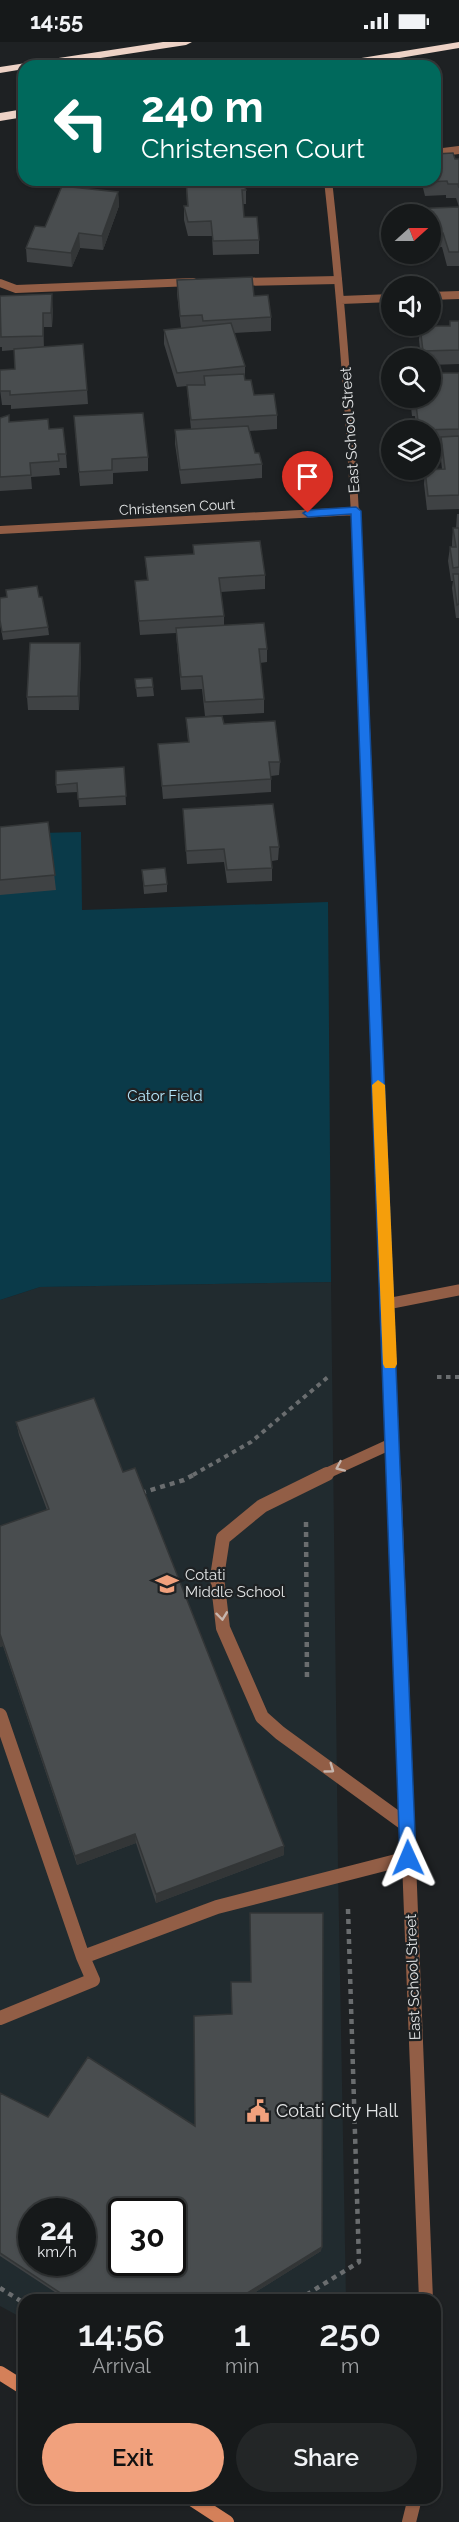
<!DOCTYPE html>
<html lang="en">
<head>
<meta charset="utf-8">
<style>
  :root { --surface:#16191a; --page:#232627; --text:#f1f3f6; --muted:#9ea0a2; --line:#353839; --accent:#f1a17d }
  body { margin:0; font-family:Raleway,sans-serif; background:var(--page); color:var(--text); height:100vh; display:flex; flex-direction:column; font-size:22px; white-space:nowrap }
  * { box-sizing:border-box; margin:0 }
  p { font-size:20px; color:var(--muted) }
  .icon { flex:none; width:33px; height:33px; fill:none; stroke:currentColor; stroke-width:2; stroke-linecap:round; stroke-linejoin:round }
  .map { position:relative; flex:1; overflow:hidden }
  .drawer { position:absolute; left:18px; top:2252px; width:423px; height:210px; display:flex; flex-direction:column; background:var(--surface); border-radius:18px; box-shadow:0 2px 4px #0004,0 0 0 2px var(--line) }
  .drawer>* { flex:none }
  .top-card { position:absolute; left:18px; top:18px; width:423px; height:126px; border-radius:18px; box-shadow:0 2px 4px #0004,0 0 0 2px var(--line); background:#00695c; color:#fff; overflow:hidden }
  .needle { width:39px; rotate:69deg }
  .buttons { position:absolute; left:381px; top:162px; display:grid; gap:12px }
  .buttons a { display:grid; place-items:center; width:60px; height:60px; border-radius:50%; background:var(--surface); box-shadow:0 2px 4px #0004,0 0 0 2px var(--line); font-size:30px }
  .speed { position:absolute; left:18px; top:2156px; display:flex; gap:12px; font-size:30px; font-weight:700; text-align:center }
  .speed>* { display:grid; place-content:center; width:78px; height:78px; border-radius:50%; background:var(--surface); box-shadow:0 2px 4px #0004,0 0 0 2px var(--line); line-height:1 }
  .speed small { font-size:15px; font-weight:400 }
  .speed .limit { border:3px solid #111; border-radius:9px; background:#fff; color:#111 }
  .pin { position:absolute; display:grid; place-items:center; width:51px; height:51px; color:#fff; margin:-62px -26px; border-radius:50% 50% 50% 0; rotate:-45deg; box-shadow:0 0 6px #0007 }
  .pin .icon { rotate:45deg }
  .me { position:absolute; width:66px; margin:-33px; rotate:359deg; stroke-linejoin:round; filter:drop-shadow(0 0 4px #0008) }
  .turn { display:flex; align-items:center; gap:21px; height:126px; padding:0 24px; font-size:27px }
  .turn .icon { width:78px; height:78px; stroke-width:2.5 }
  .turn b { display:block; font-size:42px; line-height:51px }
  .eta { display:flex; justify-content:space-evenly; align-items:center; height:102px; text-align:center }
  .eta b { font-size:36px; font-weight:600; line-height:42px }
  .action { display:flex; gap:12px; margin-top:auto; padding:12px 24px }
  .action a { flex:1; height:69px; border-radius:36px; background:var(--accent); color:#111; font-size:24px; font-weight:600; line-height:69px; text-align:center }
  .action a+a { background:var(--page); color:var(--text) }
  .status { display:flex; justify-content:space-between; align-items:center; height:42px; padding:0 30px; background:var(--surface); direction:ltr }
  .status svg { height:16px; fill:currentColor }
  .map>svg:first-child { display:block }
</style>
</head>
<body>
<div class="status"><b>14:55</b><svg viewBox="0 0 49 12"><path d="M0 12V9h3v3zM5 12V6h3v6zM10 12V3h3v9zM15 12V0h3v12zM26 1h20v11H26zM47 4h2v5h-2z"/></svg></div>
<div class="map">
<svg width="459" height="2480" viewBox="0 0 459 2480">
  <rect width="100%" height="100%" fill="#1e2123"/>
  <path fill="#212b2f" fill-rule="evenodd" d="M331 1240 338 1826 346 2257 24 2258V2277L0 2264V1258L40 1245ZM32 2169H82V2220H32ZM122 2169H172V2220H122Z"/>
  <path fill="#0a3a49" d="M81 790 82 868 328 860 331 1240 40 1245 0 1258V792Z"/>
  <g fill="none" stroke-linecap="round" stroke-linejoin="round">
    <path stroke="#6a6d6f" stroke-width="4" stroke-dasharray="4.5 4.5" stroke-linecap="butt" d="M437 1335H459
      M193 1433 251 1400 328 1335"/>
    <path stroke="#6a6d6f" stroke-width="4.5" stroke-dasharray="5 5" stroke-linecap="butt" d="M141 1451 184 1438 195 1432
      M306 1480 307 1639
      M0 2246 24 2261
      M298 2258 359 2220 348 1867"/>
    <path stroke="#925e46" stroke-width="8" d="M435 111 459 108
      M237 240 338 238
      M0 241 16 247 193 240"/>
    <path stroke="#925e46" stroke-width="11" d="M323 1433 393 1401"/>
    <path stroke="#925e46" stroke-width="14" d="M327 1432 262 1464 223 1496 217 1535 223 1586 262 1675 280 1691 408 1784
      M0 1673 83 1915 217 1865 408 1816
      M0 1976 93 1938 83 1915"/>
    <path stroke="#925e46" stroke-width="8" d="M328 138C346 300 356 462 362 625
      M430 254 459 253
      M341 258 392 256
      M0 488 356 469"/>
    <path stroke="#925e46" stroke-width="11" d="M362 623 394 1433
      M387 1262 459 1248"/>
    <path stroke="#925e46" stroke-width="14" d="M394 1432 426 2258
      M409 2480 415 2456"/>
    <path stroke="#d48059" stroke-width="14" d="M0 2331 24 2346
      M190 2456 227 2480"/>
    <path fill="#edd2c6" fill-rule="evenodd" d="M163 0H192L186 3 48 24H24V27L0 31V25Z
      M459 0V6L352 24H325L331 21Z
      M24 67V75L0 79V71Z"/>
  </g>
  <path fill="#3f4244" d="M455 117H459V224H447L442 205 434 206 433 202 430 203V172H408V167L459 165 456 156H446V153L425 154 421 138H435Z
    M186 138 246 148V162H243L244 175 259 198V212L213 213 212 194H188L184 178V164H187Z
    M118 150 119 164 103 208 80 206 72 225 27 220 26 206 45 185Z
    M177 238 254 254 271 275V289L234 291 245 324V338L254 353 277 373V387L249 389 255 411 262 422V436L181 442 175 402V388L191 387 188 357 187 344 177 345 164 302V288L181 286 177 252Z
    M0 254 53 267 52 285H44V305L87 348 88 362 11 367V363H2L0 347 15 327 14 308 2 309V305H0Z
    M450 279H459V322L430 323V316H421L419 298 420 284H450Z
    M459 331V467L427 468 424 442 425 428 442 427 440 409V402H430V388H416L415 374H412L410 356H430Z
    M74 374 148 415V429L113 431V442L80 444Z
    M0 376 9 380 49 387 66 412 67 426H59L60 433 31 435 32 447 0 449Z
    M457 472H459V576H456L452 546 453 539H451L448 519 450 505H452V500L453 486H456Z
    M193 503 265 533V547L221 550 224 574V583L267 607V620L260 621 264 657V671L205 674 202 647 181 648 176 591 140 593 135 539 147 538 145 515 193 512Z
    M39 555 48 585 49 593 3 598 0 581V556Z
    M81 615 79 668H28L27 655Z
    M135 637 153 645 154 654 137 655Z
    M186 676 224 682 280 720 279 733 271 734V750L163 757 158 702 188 700Z
    M124 725 126 763 79 765 78 750 57 751 56 743Z
    M183 767 279 805 278 818 272 819V839L227 841 224 820 187 822Z
    M48 780 56 848 0 853V785Z
    M142 828 167 842V850L144 852Z
    M16 1380 123 1430 284 1813 156 1861 136 1801 77 1823 3 1604 0 1605V1484L47 1468 19 1393Z
    M0 2051 48 2075 321 2209 243 2258H67L0 2214Z"/>
  <path fill="#333637" d="M118 150 119 164 103 208 102 194Z
    M79 191 80 206 72 225 71 211Z
    M52 252 53 267 52 285 51 271Z
    M43 271 44 285V308L43 294Z
    M80 601 81 615 79 668 78 654Z
    M0 1592 3 1604 0 1605Z
    M135 1792 136 1801 77 1823 75 1814Z
    M284 1804V1813L156 1861V1852Z
    M322 2205 321 2209 243 2258H236Z"/>
  <path fill="#494d4f" stroke="#333637" stroke-width="1.5" fill-rule="evenodd" d="M453 111 455 117H459V146L458 142H448L447 139 426 140V138H435V112Z
    M186 138H242L246 148H242L244 175H257L259 198 213 199 211 179 188 180 184 164H188Z
    M62 144 118 150 102 194 79 191 71 211 26 206 35 184 45 185Z
    M459 165V210H449L443 191 435 192 434 188 430 189V172H409L408 167Z
    M252 235 254 254 268 253 271 275 203 279 202 273 180 274 177 238Z
    M52 252 51 271H43V294L1 295 0 254Z
    M450 279H459V308L423 309 420 284H450Z
    M231 281 245 324 177 331 164 288Z
    M83 302 87 348 10 353V349H0V328L15 327 14 307Z
    M430 331H459V387L419 388 416 362H422L421 360H413L412 356H430Z
    M244 332 245 338H251L254 353 274 352 277 373 191 378 187 343H205L204 334Z
    M143 371 148 415 112 417V428L79 430 74 374Z
    M9 373V380L48 377 49 387 63 386 66 412H58L59 419 30 421 31 433 0 435V376Z
    M248 384 255 411H259L262 422 180 428 175 388Z
    M459 394V453L428 454 425 428 445 427 441 395Z
    M453 486H459V525L453 526 450 505H456Z
    M260 499 265 533 219 536 224 574 139 579 135 539 148 538 145 515 194 512 193 503Z
    M453 532H459V562L457 563Z
    M37 544 39 555H42L48 585 2 590 0 578V556L7 555 6 548Z
    M264 581 267 607H259L264 657 205 660 202 634 181 635 176 586Z
    M30 601H80L78 654 27 655Z
    M152 636 153 645 136 646 135 637Z
    M222 674 224 682 275 679 280 720H269L271 737 162 744 158 702 189 700 186 676Z
    M124 725 126 754 78 757 77 741 56 743V729Z
    M273 762 279 805H270L272 826 227 828 224 807 186 809 183 767Z
    M48 780 55 833 0 838V785Z
    M165 826 167 842 144 844 142 828Z
    M94 1356 123 1430 135 1426 284 1804 156 1852 135 1792 75 1814 0 1592V1484L49 1467 16 1380Z
    M250 1871H323L322 2205 236 2258H71L0 2211V2051L48 2075 88 2015 195 2084 194 1974 232 1972 231 1940H251ZM32 2169H82V2220H32ZM122 2169H172V2220H122Z"/>
  <defs><path id="oneway-chevron" d="M-2-3.5L2.5 0L-2 3.5" fill="none" stroke-width="1.6" stroke-linecap="round" stroke-linejoin="round" transform="scale(1.5)"/></defs>
  <g stroke="#c6b5ad">
    <use href="#oneway-chevron" transform="translate(340 1425) rotate(156)"/>
    <use href="#oneway-chevron" transform="translate(222 1574) rotate(83)"/>
    <use href="#oneway-chevron" transform="translate(330 1727) rotate(36)"/>
  </g>
  <path fill="#1a73e8" stroke="#114b97" stroke-width="1.5" d="M356 465 361 469 416 1816 414 1822 408 1824 403 1822 400 1816 351 472 308 475 303 471 308 468Z"/>
  <path fill="#f59e0b" d="M378 1038 385 1043 397 1322 395 1326H385L383 1322 372 1043Z"/>
  <defs>
    <g id="school-bare" transform="scale(1.8)"><path d="M0-5L7-2L0 1L-7-2ZM-4 1L0 2.5L4 1V4Q0 6-4 4Z" fill="#f1a17d" stroke="#1e2123" stroke-width="2.5" paint-order="stroke"/></g>
    <g id="civic-bare" transform="scale(1.8)"><path d="M-.6-6.5H3V-4.5H.6V-3L4-1V1h2V6H-6V1h2V-1L-.6-3ZM-1.2 2.5V6h2.4V2.5Z" fill="#f1a17d" stroke="#1e2123" stroke-width="2.5" paint-order="stroke"/></g>
  </defs>
  <g fill-rule="evenodd">
    <use href="#school-bare" x="167" y="1542"/>
    <use href="#civic-bare" x="258" y="2069"/>
  </g>
  <g text-anchor="middle" stroke-width="4.5" stroke-linejoin="round" paint-order="stroke">
    <g font-size="14" fill="#e2e4e5" stroke="#1e2123">
      <text transform="translate(177 465) rotate(-3)" y="5">Christensen Court</text>
    </g>
    <g font-size="15" fill="#e2e4e5" stroke="#1e2123">
      <text transform="translate(350 388) rotate(-94)" y="5">East School Street</text>
      <text transform="translate(413 1935) rotate(-92)" y="5">East School Street</text>
    </g>
    <g font-size="15" fill="#b6e7fb" stroke="#1e2123">
      <text x="165" y="1059">Cator Field</text>
    </g>
    <g font-size="15" fill="#e2e4e5" stroke="#1e2123" text-anchor="start">
      <text x="185" y="1538">Cotati<tspan x="185" dy="17">Middle School</tspan></text>
    </g>
    <g font-size="18" fill="#e2e4e5" stroke="#1e2123" text-anchor="start">
      <text x="276" y="2075">Cotati City Hall</text>
    </g>
  </g>
</svg>
<div class="buttons">
<a><svg class="needle" viewBox="-14 -14 28 28"><path d="M0-13l5 13h-10z" fill="#e53935"/><path d="M0 13l5-13h-10z" fill="#9ea0a2"/></svg></a>
<a><svg class="icon" aria-label="sound" viewBox="0 0 24 24"><path d="M4 9h4l5-4v14l-5-4H4zM17 9q2 3 0 6"/></svg></a>
<a><svg class="icon" aria-label="search" viewBox="0 0 24 24"><circle cx="10" cy="10" r="6"/><path d="M15 15l6 6"/></svg></a>
<a><svg class="icon" aria-label="layers" viewBox="0 0 24 24"><path d="M12 4l9 5-9 5-9-5zM3 14l9 5 9-5"/></svg></a>
</div>
<div class="speed"><div>24<small>km/h</small></div><div class="limit">30</div></div>
<div class="pin" style="left:308px;top:471px;background:#d93025"><svg class="icon" aria-label="arrive" viewBox="0 0 24 24"><path d="M6 21V4h12l-3 4 3 4H6"/></svg></div>
<svg class="me" style="left:408px;top:1816px" viewBox="-20 -20 40 40"><path d="M0-17L14 15 0 8-14 15z" fill="#1a73e8" stroke="#fff" stroke-width="4"/></svg>
<div class="top-card">
<div class="turn"><svg class="icon" aria-label="left" viewBox="0 0 24 24"><path d="M17 20v-9H6M10 6l-5 5 5 5"/></svg><div><b>240 m</b>Christensen Court</div></div>
</div>
<section class="drawer">
<div class="eta">
<div><b>14:56</b><p>Arrival</p></div>
<div><b>1</b><p>min</p></div>
<div><b>250</b><p>m</p></div>
</div>
<div class="action"><a>Exit</a><a>Share</a></div>
</section>
</div>
</body>
</html>
